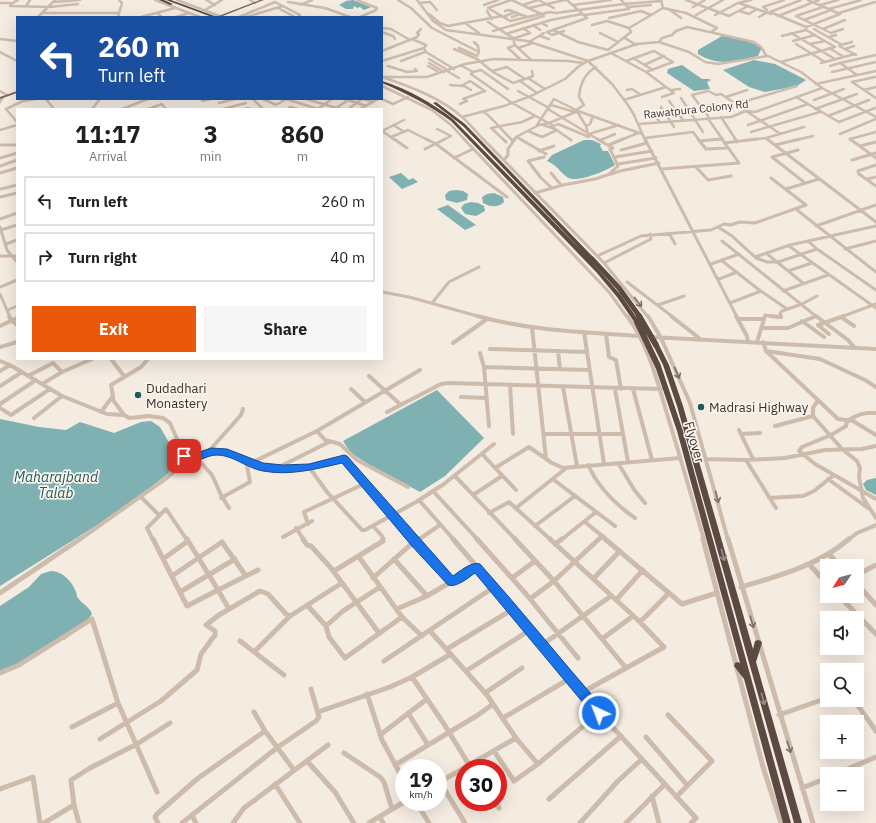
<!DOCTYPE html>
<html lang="en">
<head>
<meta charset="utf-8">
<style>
  :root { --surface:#fff; --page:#f6f6f6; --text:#202124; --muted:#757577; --line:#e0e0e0; --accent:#ea580c }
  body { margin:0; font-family:"IBM Plex Sans",sans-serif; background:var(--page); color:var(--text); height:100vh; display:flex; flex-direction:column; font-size:15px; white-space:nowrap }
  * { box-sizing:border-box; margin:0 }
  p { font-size:13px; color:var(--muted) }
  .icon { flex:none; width:22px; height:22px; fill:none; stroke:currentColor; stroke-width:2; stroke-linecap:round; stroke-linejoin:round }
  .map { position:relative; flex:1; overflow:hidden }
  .details { position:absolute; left:16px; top:108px; width:367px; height:252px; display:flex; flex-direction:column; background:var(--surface); border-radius:0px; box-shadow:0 4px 16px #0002 }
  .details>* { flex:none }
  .top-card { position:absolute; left:16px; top:16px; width:367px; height:84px; border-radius:0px; box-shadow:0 4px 16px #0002; background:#1a4fa0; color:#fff; overflow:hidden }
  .needle { width:26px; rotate:234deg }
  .tools { position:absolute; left:820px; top:559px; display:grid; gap:8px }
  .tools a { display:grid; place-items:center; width:44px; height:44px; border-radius:0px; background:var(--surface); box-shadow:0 4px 16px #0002; font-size:20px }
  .speed { position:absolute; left:395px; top:759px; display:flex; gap:8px; font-size:20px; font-weight:700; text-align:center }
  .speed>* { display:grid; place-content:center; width:52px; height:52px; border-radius:50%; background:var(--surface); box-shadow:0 4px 16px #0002; line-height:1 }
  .speed small { font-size:10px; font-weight:400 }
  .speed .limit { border:6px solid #d22; background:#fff; color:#111 }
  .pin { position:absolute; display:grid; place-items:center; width:34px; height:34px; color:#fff; margin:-17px; border-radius:8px; box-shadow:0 2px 6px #0006 }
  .me { position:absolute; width:44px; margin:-22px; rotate:317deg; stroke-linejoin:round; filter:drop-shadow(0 0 3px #0008) }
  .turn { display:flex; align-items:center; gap:14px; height:84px; padding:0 16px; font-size:18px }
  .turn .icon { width:52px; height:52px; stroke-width:2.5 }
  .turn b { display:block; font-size:28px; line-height:34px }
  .eta { display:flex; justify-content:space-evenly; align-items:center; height:68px; text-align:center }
  .eta b { font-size:24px; font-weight:700; line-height:28px }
  .cta { display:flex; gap:8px; margin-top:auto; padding:8px 16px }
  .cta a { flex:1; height:46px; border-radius:0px; background:var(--accent); color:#fff; font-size:16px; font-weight:700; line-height:46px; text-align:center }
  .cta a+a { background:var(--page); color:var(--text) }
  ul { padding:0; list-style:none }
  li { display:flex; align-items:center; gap:12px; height:50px; margin:0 8px 6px; padding:0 8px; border:2px solid var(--line); border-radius:0px }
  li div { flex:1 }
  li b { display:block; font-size:15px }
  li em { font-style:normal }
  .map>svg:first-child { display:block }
</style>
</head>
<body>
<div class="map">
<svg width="876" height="823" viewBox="0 0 876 823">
  <rect width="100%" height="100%" fill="#f4ebe1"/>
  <path fill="#7fb0b2" d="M353 0 371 7 364 10 360 7 357 8 354 6 353 9H346L339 5 346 1Z
    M722 36C737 37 748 41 762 47L758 56C736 61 719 67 698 54V50Z
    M754 60 775 64 806 80 797 86 765 92 749 87 723 70Z
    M682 65 702 79H709L711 80 707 82 710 89 694 91 667 73 668 69Z
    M584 140H592L601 144 600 146 603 151H608L615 165C606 171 575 184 567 177 558 170 558 166 547 161L552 155Z
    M401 173 409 180 413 178 418 182 402 189 389 177Z
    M456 190 463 191 468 194 467 200 457 203 446 200 445 195 449 191Z
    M494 193 503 197 504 202C498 208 490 207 483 203L482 197 487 194Z
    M471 202 478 203 484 206 485 211 476 216 465 214 461 208 464 204Z
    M448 205 476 225 465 230 437 209Z
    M437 390 484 438 445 476 420 492 368 464 351 453 343 441Z
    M0 419 39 427 66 430 80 422 114 433 141 422 151 421 160 427 171 446 175 459 169 473 129 504 94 527 0 586Z
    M876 478V495L866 490 863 484 867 480Z
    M51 571C62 571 72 581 76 592 77 595 76 595 78 598 82 604 89 606 92 614L85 624 64 640 60 639 29 659 0 671V606L29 587 41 574Z"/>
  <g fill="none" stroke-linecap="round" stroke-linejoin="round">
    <path stroke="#cdbbac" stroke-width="2.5" d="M155 0 200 17
      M177 0 222 17
      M206 0 215 5
      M250 0 255 3
      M357 0 377 8 376 10 360 17
      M398 0 411 8 432 28 479 52 477 56
      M417 0 433 21 446 30 527 41 588 61 612 84 628 105 634 115 645 140
      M512 0 541 14
      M538 0 554 8
      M567 0 587 18 553 30 578 42 608 50
      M686 0 729 16 748 6
      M801 0 770 12 806 27 840 14 808 0
      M54 2 80 0
      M288 2 325 8 350 17
      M0 3H12
      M419 3 430 2 437 10
      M739 3 771 14
      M11 4 18 0
      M300 5 312 0
      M484 5 498 0
      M523 5 538 0
      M573 5 611 0
      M820 5 838 0
      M10 6 49 7 78 4
      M26 6 30 0
      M628 7 651 5
      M693 7 705 0
      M823 7 796 16 831 33 843 29
      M278 8 295 17
      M488 8 510 21 550 12 556 13 624 4 661 1
      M488 8 511 0
      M529 8 565 0
      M663 8 686 13 717 28 711 32
      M829 9 861 0
      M205 10 222 0
      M670 10 681 18
      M767 10 763 7 784 0
      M487 11 492 19
      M505 11 509 10 527 17
      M739 11 749 14 757 9
      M43 13H119
      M157 13 162 17
      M839 13 875 2
      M429 14 440 23 448 26 502 16
      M584 15 629 9 621 0
      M696 15 723 0
      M715 15 738 3 751 0
      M778 16 819 0
      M38 17 55 0
      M118 17 122 3 119 0
      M141 17 175 8
      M176 17 189 13
      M239 17 275 2 300 15 298 17
      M246 17 283 6
      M503 17 515 12
      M512 17 520 14
      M759 17 766 13
      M609 18 641 11 651 15
      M804 20 831 10
      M488 22 513 38
      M465 23 479 33
      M541 23 547 26
      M533 25 540 30
      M592 25 607 21 629 28 663 8 661 0
      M382 28 391 29 410 40
      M814 29 842 45
      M823 29 845 20
      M553 30 547 32 552 35 564 31
      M493 31 544 16
      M382 32 393 36 395 39
      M600 33 618 42
      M791 33 835 59
      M506 34 551 20 582 14
      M540 36 549 39
      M782 36 806 30
      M829 37 836 35
      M625 38 636 45
      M0 39 17 41
      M412 39 426 45 424 48 426 52 454 69
      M512 39 530 33 523 28
      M513 39 515 45 531 60
      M793 41 815 35
      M474 42 478 46 479 52
      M529 42 544 33
      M659 42 662 38 672 35 676 31 687 27 754 42 761 47 766 55 801 72 822 88 876 117
      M796 44 825 62
      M810 44 825 41
      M515 45 508 48 520 59
      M841 45 852 42
      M839 46 856 55
      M459 48 475 55
      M518 48 533 43
      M829 48 844 57
      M454 49 477 59 493 72 513 83 525 79
      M845 49 854 46
      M608 50 631 32 629 28
      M382 51 417 37 419 34 417 33 421 29
      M0 52 17 61
      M611 53 646 72 674 93 662 97
      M633 58 653 70
      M429 59 449 71
      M382 61 424 48
      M401 61 425 52
      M626 61 654 51 673 62 646 72
      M781 62 835 47 806 30V27
      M429 63 444 72
      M821 63 855 54
      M840 63 876 55
      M644 65 664 56
      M388 66 407 72 417 71 415 69
      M428 66 437 71
      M462 66 473 72 471 74 512 103 554 126
      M830 66 840 63 857 75
      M447 71 459 78
      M492 71 507 67 525 79 528 78 545 89
      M473 72 481 70 508 89
      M832 72 876 62
      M382 77C409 86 441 98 462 117 470 124 477 133 484 140
      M384 77H427L465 64 494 59 568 61 583 63
      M875 77 852 82 876 98
      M528 78 533 76 532 71
      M520 81 537 93
      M816 84 876 71
      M450 85 464 86 471 90
      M382 86 432 110 451 125 465 140
      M461 86 470 81 485 91
      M627 90 632 89 641 95
      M671 90 680 89
      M864 90 876 87
      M0 91 7 95
      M518 91 549 108
      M726 97 747 90
      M796 97 839 122 875 108
      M681 98 703 132
      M46 99 54 109
      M253 99 263 109
      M263 99 276 105 286 99
      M286 99 318 109
      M306 99 340 109
      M345 99 366 106
      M364 99 373 102
      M382 99 393 104 408 97
      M624 100 666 87
      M814 100 844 89
      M202 101 211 99
      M669 101 683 120
      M0 102 3 97
      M219 103 235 99
      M460 104 467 101 463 99 485 91
      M736 104 797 86
      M551 105 575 112
      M701 106 711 105
      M661 107 674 127
      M92 109 100 99
      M122 109 148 99
      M148 109 162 104 166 109
      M223 109 246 103
      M244 109 249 108
      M288 109 290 107 298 109
      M318 109 332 99
      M335 109 348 100
      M348 109 362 99
      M360 109 378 99
      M548 109 599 140
      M815 109 857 94
      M576 110 584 105 579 97C580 85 585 73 596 67
      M577 111 586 126 588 134
      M484 112C495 120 502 131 512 140
      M651 112 660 122
      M828 116 869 100
      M462 117 504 106 531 96 565 79 579 66 588 61 637 44 659 42 689 52 705 62 718 64 767 56
      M721 117 736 140
      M17 122 6 109 23 101 36 99
      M639 124 731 117 746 111 755 112 822 88
      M393 125 403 131
      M537 125 554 99 578 111 642 134
      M543 125 555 129 571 140
      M748 125 808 104
      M586 126 590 124 593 116
      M552 127 558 124 589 137 588 135 592 133 619 125
      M437 129 451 136
      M0 130 17 125
      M528 131 542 137 557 130
      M751 132 820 112
      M840 134 876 119
      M391 137 408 130 428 140
      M517 137 522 140
      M645 138 693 132 699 140
      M766 138 804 127
      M395 140 382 131 404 120
      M443 140 451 136
      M504 140 491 128 522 122 535 116
      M514 140 516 137 539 125 549 123 578 111
      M601 140 615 134
      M621 140 638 133
      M710 140 721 139
      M723 140 709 120 708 116 692 95 708 91 716 95 721 94 779 133
      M749 140 766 138 769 140
      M796 140 813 136
      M851 140 850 139 876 132"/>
    <path stroke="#cdbbac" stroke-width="3" d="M394 139 407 148
      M426 139 436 144 507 197
      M464 139 609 292 627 317
      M483 139 604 263 648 317
      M503 139 506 142
      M511 139 513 141
      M520 139 546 154
      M570 139 571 140
      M597 139 613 148 610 149 618 166 609 174
      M645 139 737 317
      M698 139 706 149 727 148
      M735 139 737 142
      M767 139 876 222
      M850 139 876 158
      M601 140 603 139
      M700 141 721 139
      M724 143 757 139
      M0 145H17
      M609 145 623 139
      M775 145 800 139
      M860 146 876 142
      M425 149 445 139
      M621 150 647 143
      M798 150 772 157 805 183
      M539 151 554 146
      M544 157 528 161 541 178 552 188
      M615 157 652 151
      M0 158 17 153
      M454 158 473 149
      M504 160 508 155V149L515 139
      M852 160 876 153
      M618 164 656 158
      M876 165 858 171 859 174 876 186
      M0 166 17 160
      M696 167 708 180 731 176
      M662 169 739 163 722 139
      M0 173 17 168
      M551 173 561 185
      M867 179 876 177
      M1 189 17 185
      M786 189 819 179
      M535 193 563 185 595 179 620 171 659 163
      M0 197 17 193
      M797 210 876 272
      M0 219 17 213
      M816 226 876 205
      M0 227 7 250 17 262
      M718 227 732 236 756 258 767 262H778L817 249
      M1 230 17 225
      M669 233 675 244
      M722 241 817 317
      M808 241 817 249 876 290
      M6 244 17 240
      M789 246 876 308
      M845 249 876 241
      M766 253 803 283
      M0 256H17
      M597 256 641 236 711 230 724 224 731 225 739 222 755 223 806 205 771 178
      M755 257 790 245 876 226
      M721 260 758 289 787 309
      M604 263 651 239 650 234
      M711 264 739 254
      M788 271 812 263
      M719 279 737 272
      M627 282 673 317
      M0 287 17 280
      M783 291 828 275
      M382 292 409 297 481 317
      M0 294 10 317
      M432 303 449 282 479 267
      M730 303 761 291
      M658 305 684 296
      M8 310 17 306
      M765 317V315L778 317
      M781 317 780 313 782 311 802 304 817 296
      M814 317 816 316
      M841 317 876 304"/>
    <path stroke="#cdbbac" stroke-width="4" d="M9 316 11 320 17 325
      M477 316C532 331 584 332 640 336
      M627 316C648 344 657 380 667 414 680 456 692 498 704 540
      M648 316 661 338 690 403 728 540
      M671 316 699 338
      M736 316 747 336 748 342
      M770 316 781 317V316
      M816 316 848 340 854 347
      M841 317 854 326
      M738 319H764
      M802 321 824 337
      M818 325 844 316
      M818 325 829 334
      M0 326 17 318
      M532 327 546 459
      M761 328H788L816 316
      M584 332 604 464
      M606 334 609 357 616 360 621 389
      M651 337 876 349
      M757 342 765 316
      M763 342 766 351 838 419 853 421 876 435
      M453 343 487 319
      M0 347 17 342
      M490 349 587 352
      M558 351 560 369
      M766 351 820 359 865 380 876 387
      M480 353 484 367 489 426
      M111 359 124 376
      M0 361 10 365 62 396 107 414 124 415 129 418 149 416 163 418 170 423 184 455 180 466 168 477 79 540
      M484 367 589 370
      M0 371 10 365
      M28 376 53 363 62 372
      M369 376 401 405
      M42 384 62 372 92 359
      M510 385 513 434
      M0 386 22 372
      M563 387 577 466
      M351 389 365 402
      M615 389 628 462
      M633 389 652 460
      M113 397V400L124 415
      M461 397 486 398
      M818 400 813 408V416L842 449 857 461 860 468 859 477 863 498 876 518
      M0 404 36 380
      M0 408 11 415 50 389
      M101 412 113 396 111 385 141 367 148 359
      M387 412 441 384 448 383 661 389
      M876 413C864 412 857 415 847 421L846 426 831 435 802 447 799 451 815 464 876 499
      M34 418 62 396
      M775 426 813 416
      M739 430 753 459
      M317 431 325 440 340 444 357 460 408 487
      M544 434H623
      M741 434 760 433
      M208 452 241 415 243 409
      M482 454 516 490
      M196 457 212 475 221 495 229 508
      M706 459 746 460 785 458 825 450 862 449 876 446
      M746 460 776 508
      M251 463 317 431 420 370
      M618 463 635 491 645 503
      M588 465C598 487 615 504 635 518
      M180 466C204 454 219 447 244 459 254 464 262 468 274 469 297 471 321 464 344 459L414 540
      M309 467 327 492 362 530H365L416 502 444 484 494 444
      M277 468 329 442
      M495 468 529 447 552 463 563 468 680 458
      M455 476 516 540
      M828 479 868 508
      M554 480 615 526
      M433 491 478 540
      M473 495 502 476
      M141 497 159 515
      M221 498 250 482 246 460
      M769 498 803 496 814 491 834 475
      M419 500 454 540
      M516 508 565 469
      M489 513 509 502 551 540
      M585 522 607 540
      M308 524 304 512 366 483
      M373 526 382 536 383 540
      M535 526 575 496
      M296 528 304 540
      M283 537 312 521
      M153 540 147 528 166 509 187 540
      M418 540 440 525
      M561 540 596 512
      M598 540 603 536
      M848 540 857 533 876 525"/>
    <path stroke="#cdbbac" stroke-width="5" d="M153 539 187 606 218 590
      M187 539 218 590
      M303 539 307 545 311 546 331 568 379 633
      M413 539 451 582
      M453 539 514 610 583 695 696 818 691 823
      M477 539 526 594 578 658
      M515 539 554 581 626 668
      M550 539 640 622 664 647 581 693
      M605 539 682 604 717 593
      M703 539 763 767 781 823
      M728 539 813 823
      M555 544 562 539
      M829 554 840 566
      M359 557 402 617 422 636
      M163 559 188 541
      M394 559 427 596
      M809 564 827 584
      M334 571 383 541V539
      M857 575 876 565
      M172 576 222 542 246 576
      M373 578 408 547 419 539
      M512 578 535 561
      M593 579 620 551
      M857 584 876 605
      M741 587C779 576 819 565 849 539
      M218 590 229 609
      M218 590 258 570
      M180 592 235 559
      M0 593 80 539
      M839 596 876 634
      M530 599 554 581 599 539
      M616 600 643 570
      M307 605 326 626 329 637 345 658 402 617
      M397 609 427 596 476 567
      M640 622 669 593
      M326 626 343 611 380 587
      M430 631 487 695 516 738 438 783
      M602 639 633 616
      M240 641 284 675
      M542 645 611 596
      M447 649 513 609
      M255 651 290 616
      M451 654 412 677 444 724 471 768
      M384 661 494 587
      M466 671 530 630
      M0 673 19 665 92 619 118 703 72 727
      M485 693 522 668
      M367 694 382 740 404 781
      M854 700 876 731
      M118 703 157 792
      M254 712 265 731 294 770
      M318 712 390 687 412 677
      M408 713 428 745
      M668 715 712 761 676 797
      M779 715 827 698
      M503 718 569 679
      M380 735 427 699
      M646 737 687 785
      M516 738 538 764
      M100 739 161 701 197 670 201 654 215 635V631L206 625 219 615 260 591 268 594 286 614 290 616 342 583
      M494 751 514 781 538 764 599 713
      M344 753 380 777 384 782 392 809
      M307 761 335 792 354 823
      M395 765 478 715 493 704
      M836 774 876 757
      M440 782 465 823
      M275 784 300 823
      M802 788 827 778
      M0 789 33 777 40 823
      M652 796 659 823
      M549 799 621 736
      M416 802 429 823
      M495 802 499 808
      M192 815 196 823
      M380 817 383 823
      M44 823 74 805
      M79 823 74 805 71 780 90 768 137 744 170 723
      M158 823 155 817 157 814 197 779 265 731
      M182 823 278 747 316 721 319 717 311 689
      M233 823 244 808 328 745
      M369 823 404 802
      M580 823 618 781 642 759
      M626 823 665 784"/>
    <path fill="#7d675c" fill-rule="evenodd" d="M260 0H264L220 17H216Z
      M17 91V93L0 99V97Z"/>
    <path fill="#5c4a42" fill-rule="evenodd" d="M159 0H164L173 4 170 5Z
      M166 0H171L217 17H212Z
      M382 81C408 89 432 103 453 119L584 253 463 126 433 103 436 102 465 124 594 258V260H590L621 295 639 321 640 322 639 323H635L617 297 597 273 451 121C429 105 406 93 382 83Z
      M656 343 659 345 669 365 683 406 753 649 755 641 758 640 761 641 762 643 756 662 802 823H794L677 406 663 365 653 345Z
      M658 364 661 366 683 431 791 823H783L744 679 734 666 735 663 738 662 740 663 677 431 655 366Z"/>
    <path stroke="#5c4a42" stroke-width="5" d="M592 259 619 288 640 317"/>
    <path stroke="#5c4a42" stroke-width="6" d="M639 316 656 345
      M637 322 658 366"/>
  </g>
  <defs><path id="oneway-shaft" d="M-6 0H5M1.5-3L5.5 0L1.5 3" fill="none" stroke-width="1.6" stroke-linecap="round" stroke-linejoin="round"/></defs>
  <g stroke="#7d6f65">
    <use href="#oneway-shaft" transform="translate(638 302) rotate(52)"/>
    <use href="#oneway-shaft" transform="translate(677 373) rotate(67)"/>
    <use href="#oneway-shaft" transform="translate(717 497) rotate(75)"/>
    <use href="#oneway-shaft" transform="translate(752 622) rotate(74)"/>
    <use href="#oneway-shaft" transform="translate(789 747) rotate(73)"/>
  </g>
  <g stroke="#9c8e87">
    <use href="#oneway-shaft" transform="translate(723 555) rotate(74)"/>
    <use href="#oneway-shaft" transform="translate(763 699) rotate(75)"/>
  </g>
  <path fill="#1a73e8" stroke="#114b97" d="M211 448 227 449 263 463 283 465 309 464 344 455 347 456 453 576C460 571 472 561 480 564 522 611 562 661 604 709L605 713 604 717 599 719 595 717 475 573C468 578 456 588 448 585L411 545 342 463C316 469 290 476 263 471 245 468 229 451 210 456 204 458 197 461 190 463L180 458 179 456 180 453 184 452 191 455Z"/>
  <g fill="#1f5a5e" stroke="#fbf5ee" stroke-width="1.5">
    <circle cx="138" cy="395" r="4"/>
    <circle cx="701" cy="407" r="4"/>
  </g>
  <g text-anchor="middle" stroke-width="3.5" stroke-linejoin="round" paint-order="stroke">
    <g font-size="11" fill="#3b302b" stroke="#fbf5ee">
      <text transform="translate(696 109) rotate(-6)" y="4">Rawatpura Colony Rd</text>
    </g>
    <g font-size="13" fill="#3b302b" stroke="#fbf5ee" text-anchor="start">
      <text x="146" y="393">Dudadhari<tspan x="146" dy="15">Monastery</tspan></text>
      <text x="709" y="412">Madrasi Highway</text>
    </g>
    <g font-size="13" fill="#3b302b" stroke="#fbf5ee">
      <text transform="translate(695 442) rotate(74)" y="5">Flyover</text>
    </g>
    <g font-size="14" font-style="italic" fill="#1f5a5e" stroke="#fbf5ee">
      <text x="56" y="482">Maharajband<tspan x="56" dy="16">Talab</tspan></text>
    </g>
  </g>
</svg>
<div class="tools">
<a><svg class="needle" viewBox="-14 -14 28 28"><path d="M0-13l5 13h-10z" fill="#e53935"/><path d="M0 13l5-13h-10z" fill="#757577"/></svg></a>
<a><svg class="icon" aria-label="sound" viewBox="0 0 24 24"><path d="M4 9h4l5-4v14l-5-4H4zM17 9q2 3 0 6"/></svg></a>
<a><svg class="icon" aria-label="search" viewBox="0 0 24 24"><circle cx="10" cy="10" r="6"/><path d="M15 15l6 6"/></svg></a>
<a>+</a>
<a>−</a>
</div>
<div class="speed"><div>19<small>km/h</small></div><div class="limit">30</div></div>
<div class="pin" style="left:184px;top:456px;background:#d93025"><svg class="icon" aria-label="arrive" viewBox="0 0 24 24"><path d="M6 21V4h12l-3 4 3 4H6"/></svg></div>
<svg class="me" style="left:599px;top:713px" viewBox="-20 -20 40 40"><circle r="17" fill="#1a73e8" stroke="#fff" stroke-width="3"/><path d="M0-11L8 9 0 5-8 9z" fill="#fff"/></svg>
<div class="top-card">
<div class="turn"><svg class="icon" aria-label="left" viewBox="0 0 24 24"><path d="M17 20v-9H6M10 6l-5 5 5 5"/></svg><div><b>260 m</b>Turn left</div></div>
</div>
<section class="details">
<div class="eta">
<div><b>11:17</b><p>Arrival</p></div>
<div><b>3</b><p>min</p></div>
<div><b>860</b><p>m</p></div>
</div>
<ul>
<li><svg class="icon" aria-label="left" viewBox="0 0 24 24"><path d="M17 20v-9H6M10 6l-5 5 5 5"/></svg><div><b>Turn left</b></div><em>260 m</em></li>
<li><svg class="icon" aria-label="right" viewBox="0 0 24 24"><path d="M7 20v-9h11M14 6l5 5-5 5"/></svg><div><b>Turn right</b></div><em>40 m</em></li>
</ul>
<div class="cta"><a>Exit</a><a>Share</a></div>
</section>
</div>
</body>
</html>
